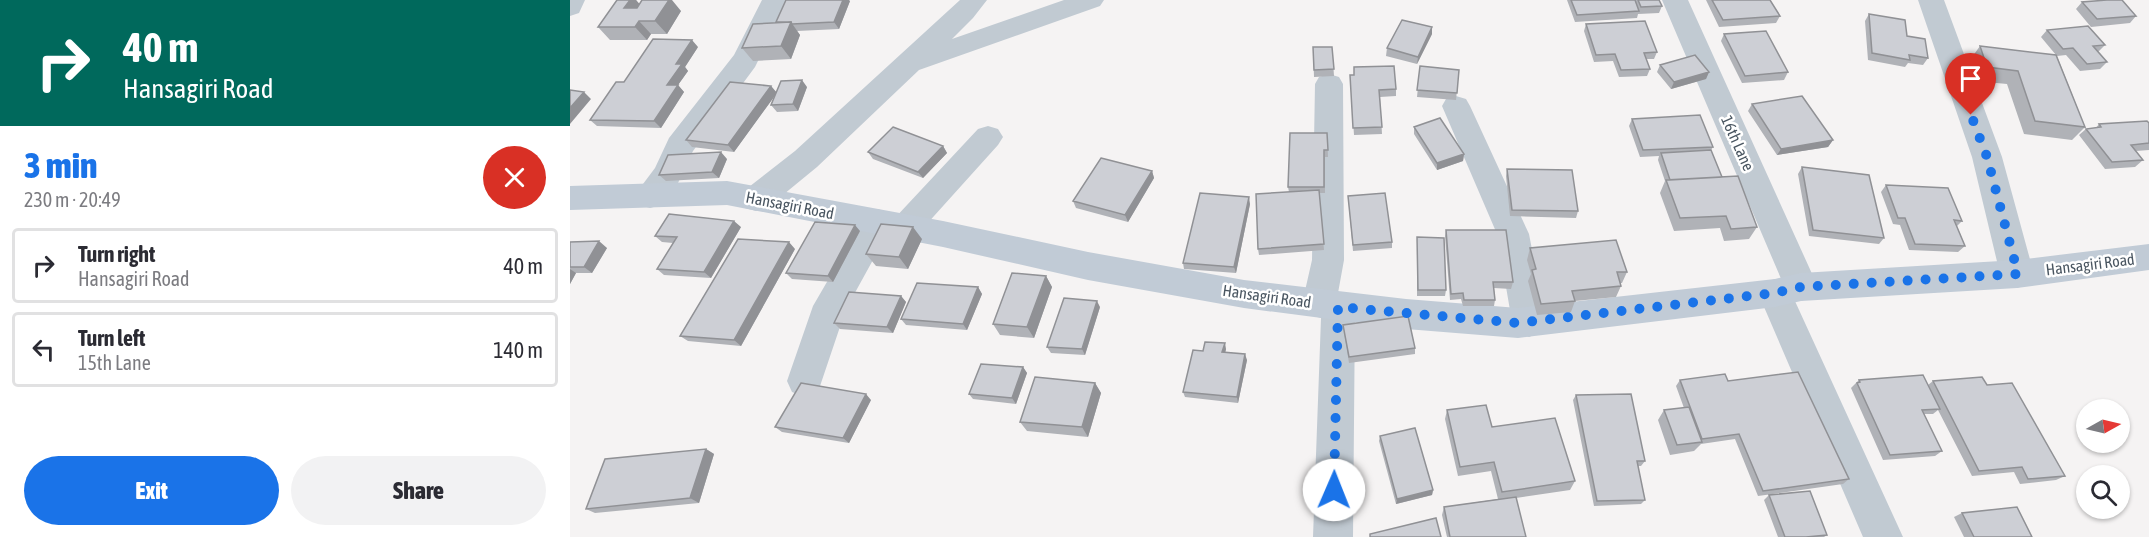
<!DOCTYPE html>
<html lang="en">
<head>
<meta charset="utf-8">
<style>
  :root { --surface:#fff; --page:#f2f2f3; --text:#2b2b33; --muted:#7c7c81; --line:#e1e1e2; --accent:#1a73e8 }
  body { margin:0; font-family:"Asap Condensed",sans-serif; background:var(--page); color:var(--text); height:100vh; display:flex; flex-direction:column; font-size:22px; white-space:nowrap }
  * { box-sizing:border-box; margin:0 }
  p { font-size:20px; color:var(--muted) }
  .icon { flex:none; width:33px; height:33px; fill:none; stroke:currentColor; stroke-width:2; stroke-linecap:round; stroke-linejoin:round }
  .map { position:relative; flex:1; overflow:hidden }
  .side { display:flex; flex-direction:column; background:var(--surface); width:570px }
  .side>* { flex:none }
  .top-card { background:#00695c; color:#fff; overflow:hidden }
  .needle { width:39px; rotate:82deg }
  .tools { position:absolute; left:1506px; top:399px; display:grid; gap:12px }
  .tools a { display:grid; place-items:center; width:54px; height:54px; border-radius:50%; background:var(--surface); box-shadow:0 2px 4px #0004; font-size:30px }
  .pin { position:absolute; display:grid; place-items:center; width:51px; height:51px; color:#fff; margin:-62px -26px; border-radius:50% 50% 50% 0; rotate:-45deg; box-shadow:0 0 6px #0007 }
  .pin .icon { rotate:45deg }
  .me { position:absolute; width:66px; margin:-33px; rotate:1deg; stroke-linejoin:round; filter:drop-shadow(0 0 4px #0008) }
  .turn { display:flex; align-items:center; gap:21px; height:126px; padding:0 24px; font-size:27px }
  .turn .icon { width:78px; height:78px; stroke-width:2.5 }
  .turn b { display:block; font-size:42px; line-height:51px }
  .round { display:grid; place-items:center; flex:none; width:63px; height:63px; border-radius:32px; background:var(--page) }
  .headline { display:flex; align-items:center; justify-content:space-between; height:102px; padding:0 24px }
  h1 { font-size:36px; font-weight:800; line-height:45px; color:var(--accent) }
  .primary-button { display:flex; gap:12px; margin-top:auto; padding:12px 24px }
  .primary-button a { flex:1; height:69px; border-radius:36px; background:var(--accent); color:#fff; font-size:24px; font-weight:800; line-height:69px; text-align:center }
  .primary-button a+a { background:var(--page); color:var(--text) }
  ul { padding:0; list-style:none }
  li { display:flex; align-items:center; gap:18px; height:75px; margin:0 12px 9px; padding:0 12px; border:3px solid var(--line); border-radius:6px }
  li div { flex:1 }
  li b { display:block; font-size:22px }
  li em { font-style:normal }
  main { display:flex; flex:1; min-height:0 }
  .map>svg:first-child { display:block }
</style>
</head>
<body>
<main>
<section class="side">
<div class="top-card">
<div class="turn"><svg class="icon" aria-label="right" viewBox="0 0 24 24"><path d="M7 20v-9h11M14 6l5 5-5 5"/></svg><div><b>40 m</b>Hansagiri Road</div></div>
</div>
<div class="headline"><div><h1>3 min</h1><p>230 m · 20:49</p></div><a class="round" style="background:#d93025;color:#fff"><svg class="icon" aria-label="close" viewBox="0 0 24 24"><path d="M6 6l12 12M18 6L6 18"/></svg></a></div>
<ul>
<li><svg class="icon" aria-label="right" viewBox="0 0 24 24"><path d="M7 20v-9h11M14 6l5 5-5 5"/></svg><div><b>Turn right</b><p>Hansagiri Road</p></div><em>40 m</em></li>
<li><svg class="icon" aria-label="left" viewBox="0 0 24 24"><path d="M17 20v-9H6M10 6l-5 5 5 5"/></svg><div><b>Turn left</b><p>15th Lane</p></div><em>140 m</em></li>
</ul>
<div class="primary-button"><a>Exit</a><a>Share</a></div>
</section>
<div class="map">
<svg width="1579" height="537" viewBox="0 0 1579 537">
  <rect width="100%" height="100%" fill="#f5f3f3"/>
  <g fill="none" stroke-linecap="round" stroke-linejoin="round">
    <path fill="#c1cad2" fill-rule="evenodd" d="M0 0H15L9 13 0 16Z
      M192 0H218L185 67 123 151 108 183 91 205 80 208 69 205 64 196 85 168 99 138 164 55Z
      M390 0H417L403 18 382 39 494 0H534L530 6 349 70 247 167 197 208 186 211 175 208 170 199 175 190 225 151Z
      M1092 0H1118L1248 287 1243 297 1231 301 1224 299 1333 537H1293L1188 293 1193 283 1205 279 1212 281Z
      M1348 0H1374L1432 157 1464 274 1459 284 1447 288 1435 284 1430 274 1402 157Z
      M759 74 769 77 773 84 774 260 768 293 780 297 785 307 783 537H743L751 318 737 314 732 304 742 260 745 84 749 77Z
      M886 96 896 99 900 106 959 234 976 322 971 332 959 337 947 332 942 322 927 234 872 106 876 99Z
      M418 126 428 129 433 137 428 145 346 236 335 240 324 236 320 229 276 309 248 392 235 397 222 392 217 381 243 306 297 213 308 209 319 213 323 220 408 129Z"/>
    <path fill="#c1cbd6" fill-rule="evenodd" d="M157 181 373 221 518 252 674 280 836 299 948 308 1205 279 1231 273 1447 260 1579 244V270L1447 288 1231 301 1205 307 948 338 836 329 674 308 518 280 373 247 157 205 0 210V186Z"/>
  </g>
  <path fill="#b0b2b7" d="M66 0 69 4 111 11 97 34H81L77 40H40L28 27Z
    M997 0H1089L1092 6 1089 13 1068 14 1067 18 1005 22Z
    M1136 0H1200L1210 16 1206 23 1149 27Z
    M280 1 269 29 227 31 230 35 221 59 183 61 172 48 206 22Z
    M1512 2 1566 16 1560 23 1521 27 1506 9Z
    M1299 14 1337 36 1358 58 1353 65 1338 63 1335 67 1298 60 1295 21Z
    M1016 24 1087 52 1084 59H1076L1080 69 1077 76 1049 77 1043 61 1024 62 1014 31Z
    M1477 30 1535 45 1528 52 1537 62 1530 69 1510 71 1496 55 1487 56 1515 127 1502 140 1454 134 1437 84 1406 81 1400 60 1410 46 1486 55 1471 37Z
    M862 34 847 64 816 56 817 48Z
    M1154 34 1218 72 1214 80 1172 83 1151 41Z
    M128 47 115 67 118 71 108 85 114 92 91 128 27 126 20 120 54 82Z
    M743 47H762L764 76 744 77Z
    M1090 65 1139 72 1136 79 1101 89 1087 72Z
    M850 66 889 70 886 100 847 97Z
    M780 75 826 89V96L810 97 812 134 784 135Z
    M201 86 206 92 237 87 228 111 207 112 201 105 205 95 164 152 122 147 116 140Z
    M1182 104 1263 140 1258 147 1207 155 1178 111Z
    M1062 119 1143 147 1141 150 1152 177 1187 227 1179 239 1154 241 1150 228 1104 231 1090 193 1095 181 1088 160 1089 156 1070 157 1059 126Z
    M1579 123V150L1566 151 1573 160 1565 167 1535 169 1509 135 1516 129 1526 128 1529 124Z
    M844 127 894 154 893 161 867 170 844 134Z
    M757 133 758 157H755V193H749L754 250 689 255 688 249 719 192 718 187Z
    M373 146 377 153 353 178 303 159 298 152Z
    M157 159 149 178 96 181 89 175Z
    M1232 167 1314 238 1309 244 1239 236 1228 174Z
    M937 169 1008 211 1006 218 940 216 936 176Z
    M582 171 584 178 558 222 506 208 503 201Z
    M1316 185 1392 221 1387 226 1395 246 1388 252 1339 250 1330 225 1323 224 1311 192Z
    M778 196 822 242V248L783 251Z
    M680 204 666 273 614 269 613 263Z
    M171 227 141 278 94 275 87 269 103 243 92 242 85 236Z
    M876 230 943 282 941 289 924 288 925 300 924 306H893L891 299 880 300 875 236Z
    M290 231 263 282 222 279 216 273Z
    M847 237 876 290 875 296H847Z
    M352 239 338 269 306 266 296 254Z
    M0 242 37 248 22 273H6L0 284Z
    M960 248 1057 272 1052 283H1050L1051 286 1046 297 1005 301 1001 312 967 315 958 281 961 274 957 260Z
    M225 249 171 346 118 341 110 336Z
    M476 276 482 287 464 338 430 335 423 324Z
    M408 287 412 294 397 330 336 325 331 319Z
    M331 296 336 302 323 333 270 329 264 323Z
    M530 307 515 355 481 353 477 347Z
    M773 325 845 348V354L779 363Z
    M656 349 655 352 677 360 668 403 615 397 613 392 633 351Z
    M453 367 457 373 446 404 403 399 399 394Z
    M1110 380 1158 381 1279 479 1273 484 1188 496 1165 439 1131 444 1124 451 1100 455 1088 420 1094 410 1114 408 1106 386Z
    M1289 380 1358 385 1363 381 1417 385 1495 476 1486 480 1450 484 1444 472 1402 476 1368 410 1363 414H1354L1372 451 1365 456 1313 460 1281 388Z
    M525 383 531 393 518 437 457 431 450 422Z
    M1006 395 1075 461 1071 466H1068L1075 500 1071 504 1024 506 1003 400Z
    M301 400 279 443 212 432 205 427Z
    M877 410 922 427 1005 481 1000 490 946 498 956 537H877L872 515 874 507 928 499 921 471 888 476 875 419Z
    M810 436 863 490 862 495 826 504 809 441Z
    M136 449 144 454 129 503 25 513 16 509Z
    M1199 495 1257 535 1254 537H1208L1194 500Z
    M1392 513 1462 537H1394L1384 517Z"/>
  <path fill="#909195" d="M60 0H66L74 9 54 8Z
    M99 0H102L111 11 97 34 85 21Z
    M273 0H279L280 1 269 29 264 22Z
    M69 21 81 34 77 40 65 27Z
    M221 22 230 35 221 59 211 46Z
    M862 27V34L847 64 848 57Z
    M122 40 128 47 115 67 118 71 108 85 114 92 91 128 84 121 106 64Z
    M1139 72 1136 79 1101 89 1104 82Z
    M232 80 237 87 228 111 223 104Z
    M201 86 207 93 164 152 158 145Z
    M14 92 21 99 0 124V108Z
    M1263 140 1258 147 1207 155 1211 149Z
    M373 146 377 153 353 178 348 172Z
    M151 152 157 159 149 178 142 172Z
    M894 154 893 161 867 170V163Z
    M582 171 584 178 558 222 555 215Z
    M679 197 680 204 666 273 664 267Z
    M164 221 171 227 141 278 134 272Z
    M285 225 290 231 263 282 258 276Z
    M343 227 352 239 338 269 329 257Z
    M29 241 37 248 22 273 14 267Z
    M219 242 225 249 171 346 164 340Z
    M0 269 6 273 0 284Z
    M476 276 482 287 464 338 457 327Z
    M408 287 412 294 397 330 393 324Z
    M331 296 336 302 323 333 317 327Z
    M527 301 530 307 515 355 512 349Z
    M655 343 656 349 654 358 652 352Z
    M675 354 677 360 668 403 667 397Z
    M453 367 457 373 446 404 442 398Z
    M525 383 531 393 518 437 512 427Z
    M296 394 301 400 279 443 273 438Z
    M136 449 144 454 129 503 120 498Z
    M863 490 862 495 826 504 827 499Z"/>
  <path fill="#cdcfd5" stroke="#909195" stroke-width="1.5" d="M47 0H60L54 8H67L72 0H99L85 21H69L65 27H28Z
    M216 0H273L264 22 222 24 221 22H206Z
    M1001 0H1065L1069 11 1007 15Z
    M1068 0H1089L1092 6 1071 7Z
    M1142 0H1200L1210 16 1153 20Z
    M1537 0H1552L1566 16 1527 19 1512 2Z
    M1299 14 1335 20 1337 36 1355 39 1358 58 1339 55 1340 60 1302 53Z
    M832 20 862 27 848 57 817 48Z
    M1075 21 1087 52 1074 53 1080 69 1051 70 1045 54 1026 55 1016 24Z
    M221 22 211 46 172 48 183 24Z
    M1518 26 1535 45 1523 46 1537 62 1517 64 1503 48 1493 49 1477 30Z
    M1196 31 1218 72 1175 76 1154 34Z
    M83 39 122 40 106 64H112L97 85H108L84 121 20 120 46 82H54Z
    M1410 46 1486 55 1515 127 1465 121 1448 71 1417 67Z
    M743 47H762L764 69 744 70Z
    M1125 55 1139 72 1104 82 1090 65Z
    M824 66 826 89 809 90 812 127 783 128 780 75H784V67Z
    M850 66 889 70 887 93 847 90Z
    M232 80 223 104 201 105 211 81Z
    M160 82 201 86 158 145 116 140Z
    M0 90 14 92 0 108Z
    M1232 96 1263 140 1211 149 1182 104Z
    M1130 115 1143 147 1073 150 1062 119Z
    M870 118 894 154 867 163 844 127Z
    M1577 121 1579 123V143L1561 145 1573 160 1542 162 1516 129 1531 127 1529 124Z
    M323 127 373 146 348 172 298 152Z
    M720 133H757L758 150H754V187H718Z
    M1141 150 1152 177 1100 180 1091 153Z
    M151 152 142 172 89 175 98 155Z
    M531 158 582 171 555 215 503 201Z
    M1232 167 1299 175 1314 238 1243 230Z
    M937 169 1002 170 1008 211 942 210Z
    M1168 176 1187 227 1161 229 1156 216 1110 218 1096 180Z
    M1316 185 1378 188 1392 221 1384 220 1395 246 1345 244 1335 218H1328Z
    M749 190 754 244 688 249 686 194Z
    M630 193 679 197 664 267 613 263Z
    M815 193 822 242 783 245 778 196Z
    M99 214 164 221 134 272 87 269 107 237 85 236Z
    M245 222 285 225 258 276 216 273Z
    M311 224 343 227 329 257 296 254Z
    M876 230H936L943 282H923L925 300H894L893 293 881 294Z
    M847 237 874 238 876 290H848Z
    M168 239 219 242 164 340 110 336Z
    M1046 240 1057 272H1047L1051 286 1002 291 1005 301 971 304 962 270 966 269 960 248Z
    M29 241 14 267H0V242Z
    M442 273 476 276 457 327 423 324Z
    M347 283 408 287 393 324 331 319Z
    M279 292 331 296 317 327 264 323Z
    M494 298 527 301 512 349 477 347Z
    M838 316 845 348 779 357 773 325Z
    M635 342 655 343 652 352 675 354 667 397 613 392 623 350 633 351Z
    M411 364 453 367 442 398 399 394Z
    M1228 372 1279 479 1193 491 1169 434 1132 439 1110 380 1155 374 1158 381Z
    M1353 375 1370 409 1352 410 1372 451 1320 455 1287 383 1290 382 1289 380Z
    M465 377 525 383 512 427 450 422Z
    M1412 377 1417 385 1442 383 1495 476 1458 479 1452 467 1409 471 1363 381Z
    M231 383 296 394 273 438 205 427Z
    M1061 394 1075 461H1067L1075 500 1027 501 1006 395Z
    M916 405 922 427 985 418 1005 481 932 492 924 462 890 467 877 410Z
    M1119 407 1132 442 1107 445 1094 410Z
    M845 428 863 490 827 499 810 436Z
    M136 449 120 498 16 509 35 459Z
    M1240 491 1257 535 1236 537H1215L1199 495Z
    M946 497 956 537H880L874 507Z
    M1447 507 1462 537H1404L1392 513Z
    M866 518 871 537H800V534Z"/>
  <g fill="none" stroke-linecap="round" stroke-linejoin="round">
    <path stroke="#1a73e8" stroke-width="10" stroke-dasharray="0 18" d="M764 490 768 307 948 323 1205 293 1231 287 1448 274 1417 157 1401 115"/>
  </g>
  <g text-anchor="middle" stroke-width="5" stroke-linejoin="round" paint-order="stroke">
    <g font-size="16" fill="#4a5661" stroke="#fff">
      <text transform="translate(1168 143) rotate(66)" y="6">16th Lane</text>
      <text transform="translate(220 205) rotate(11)" y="6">Hansagiri Road</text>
      <text transform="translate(1520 264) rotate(-7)" y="6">Hansagiri Road</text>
      <text transform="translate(697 296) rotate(8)" y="6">Hansagiri Road</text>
    </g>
  </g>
</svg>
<div class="tools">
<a><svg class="needle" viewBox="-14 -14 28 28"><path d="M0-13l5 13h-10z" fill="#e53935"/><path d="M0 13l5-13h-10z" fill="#7c7c81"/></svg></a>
<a><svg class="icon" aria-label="search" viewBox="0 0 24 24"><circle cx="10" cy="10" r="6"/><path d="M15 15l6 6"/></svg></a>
</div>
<div class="pin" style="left:1401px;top:115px;background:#d93025"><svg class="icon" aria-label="arrive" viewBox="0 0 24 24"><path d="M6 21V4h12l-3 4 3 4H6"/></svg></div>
<svg class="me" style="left:764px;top:490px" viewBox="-20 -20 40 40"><circle r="19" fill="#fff"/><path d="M0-13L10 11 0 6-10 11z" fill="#1a73e8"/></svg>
</div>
</main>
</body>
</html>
